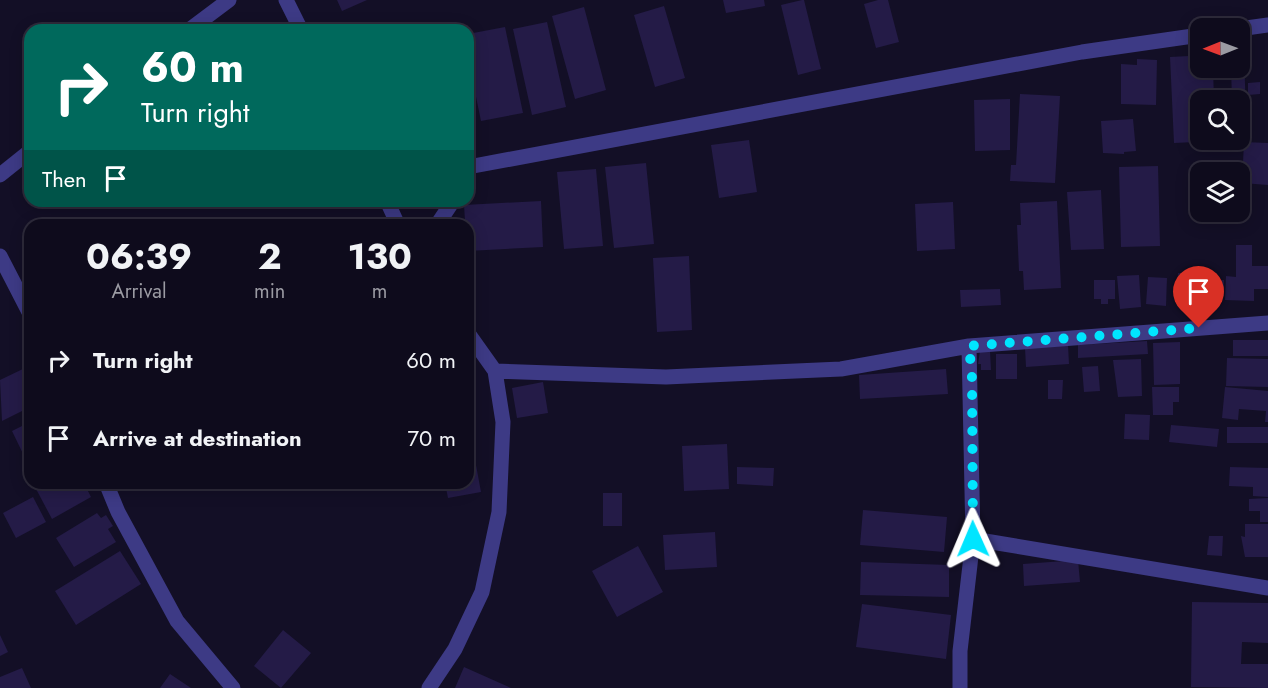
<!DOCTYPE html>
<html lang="en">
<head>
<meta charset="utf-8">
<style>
  :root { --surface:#0e0b1c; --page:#1c1929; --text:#f1f3f6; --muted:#9b9ba3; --line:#2e2b3b }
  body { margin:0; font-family:Jost,sans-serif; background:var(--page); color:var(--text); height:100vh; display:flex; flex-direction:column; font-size:22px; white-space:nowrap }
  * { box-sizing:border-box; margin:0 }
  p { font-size:20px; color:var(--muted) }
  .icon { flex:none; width:33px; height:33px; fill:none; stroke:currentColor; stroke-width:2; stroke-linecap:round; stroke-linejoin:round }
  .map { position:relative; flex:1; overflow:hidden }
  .panel { position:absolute; left:24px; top:219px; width:450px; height:270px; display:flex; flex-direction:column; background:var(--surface); border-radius:18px; box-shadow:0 3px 15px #0003,0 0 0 2px var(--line) }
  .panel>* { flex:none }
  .top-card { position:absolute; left:24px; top:24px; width:450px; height:183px; border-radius:18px; box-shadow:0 3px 15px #0003,0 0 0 2px var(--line); background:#00695c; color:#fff; overflow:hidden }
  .needle { width:39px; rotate:269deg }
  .controls { position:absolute; left:1190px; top:18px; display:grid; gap:12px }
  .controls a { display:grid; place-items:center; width:60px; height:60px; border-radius:12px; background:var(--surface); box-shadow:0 3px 15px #0003,0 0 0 2px var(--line); font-size:30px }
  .pin { position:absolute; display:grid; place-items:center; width:51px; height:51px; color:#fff; margin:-62px -26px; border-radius:50% 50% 50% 0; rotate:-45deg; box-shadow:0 0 6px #0007 }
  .pin .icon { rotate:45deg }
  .me { position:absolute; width:66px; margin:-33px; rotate:359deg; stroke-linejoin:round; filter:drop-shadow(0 0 4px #0008) }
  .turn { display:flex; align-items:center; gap:21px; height:126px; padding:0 18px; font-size:27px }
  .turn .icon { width:78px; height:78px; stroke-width:2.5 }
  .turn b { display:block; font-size:42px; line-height:51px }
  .then { display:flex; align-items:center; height:57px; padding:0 18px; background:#0003; gap:12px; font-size:22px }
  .eta { display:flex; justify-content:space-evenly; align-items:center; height:102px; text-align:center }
  .eta b { font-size:36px; font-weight:700; line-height:42px }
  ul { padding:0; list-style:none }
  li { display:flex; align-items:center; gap:18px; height:78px; padding:0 18px }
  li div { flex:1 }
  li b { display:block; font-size:22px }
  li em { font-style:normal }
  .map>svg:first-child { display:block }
</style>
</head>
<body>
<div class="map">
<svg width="1268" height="688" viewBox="0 0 1268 688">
  <rect width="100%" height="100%" fill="#130f26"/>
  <path fill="#241b47" d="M337 0H367L342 11Z
    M723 0H764L765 6 726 13Z
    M802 0H804L821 69 798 75 781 5Z
    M878 0H888L899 42 876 48 864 4Z
    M664 6 685 78 655 87 634 15Z
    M584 7 606 90 575 99 552 16Z
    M547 22 566 107 532 115 513 29Z
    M271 25 273 30H258Z
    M505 27 523 113 481 121 468 58V34Z
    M1189 46H1200V68H1213L1214 100H1200V140L1216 141 1174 143 1170 57 1189 56Z
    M1244 54 1246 114H1239V100H1232L1231 68H1239V55Z
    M1137 59 1157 60 1156 105 1121 104V64L1137 65Z
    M1260 82V94L1248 95V83Z
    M1020 94 1060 96 1055 183 1010 181 1011 165H1016Z
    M1010 99V150L975 151 974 100Z
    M1133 119 1136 151 1124 152V154L1103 153 1101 121Z
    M749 140 757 192 719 198 711 145Z
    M1244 142 1268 143V185L1242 183Z
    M646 163 654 244 614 248 605 167Z
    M1158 166 1160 246 1121 247 1119 167Z
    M596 169 603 246 564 249 557 172Z
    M1101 190 1104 249 1071 250 1067 192Z
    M541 201 543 247 468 251V225H455V221H465L464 205Z
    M1057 201 1061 288 1024 290 1023 271H1019L1017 225H1021L1020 203Z
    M953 202 955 249 917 251 915 204Z
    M1236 245H1252V266H1268V289H1254V301L1225 300 1226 276 1236 277Z
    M689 256 692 330 657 332 653 258Z
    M1178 273 1195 274 1193 303 1176 302Z
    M1139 275 1141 307 1120 309 1117 276Z
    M1148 277 1167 278 1166 306 1146 304Z
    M1094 280H1115V299H1108V304H1101V299H1094Z
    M1210 280H1224V296H1210Z
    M1000 289 1001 305 961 307 960 290Z
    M1233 340H1268V356H1233Z
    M1147 341 1148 354 1078 358V345Z
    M1180 342V384L1154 385 1153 343Z
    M1068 345 1069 364 1026 367 1025 348Z
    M980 351H990L991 370H981V364H978Z
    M996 354H1017V379H996Z
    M1227 358 1268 359V387L1226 386Z
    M1141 359 1142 396 1118 397 1113 360Z
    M1098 366 1100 391 1084 392 1082 367Z
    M27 367 30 373V407L2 421 0 380Z
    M946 369 948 394 860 399 859 375Z
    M1048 380H1063L1062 399H1048Z
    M543 382 548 413 517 418 512 388Z
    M1152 387H1179V402H1173V415H1153Z
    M1225 387 1268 391V422H1265L1266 411 1239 409 1238 420 1222 418Z
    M1125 414 1150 415 1149 440 1124 439Z
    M30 422V460L27 462 12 431Z
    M1171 425 1219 429 1217 447 1169 442Z
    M1227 427H1268V443H1227Z
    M468 438H471L481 492 448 498 445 483H468Z
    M727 444 729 489 684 491 682 446Z
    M737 467 774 468 773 486 737 484Z
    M1230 467 1268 468V497L1253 496V487L1229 486Z
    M42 483H84L91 497 52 519 35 487Z
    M603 493H622V526H603Z
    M33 497 46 522 16 538 3 513Z
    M1268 498V522H1260V511H1249V499Z
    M863 510 947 517 944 552 860 545Z
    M97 513 101 518 106 515 113 526 108 529 116 542 74 567 56 538Z
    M1245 524H1268V557H1245L1241 536 1245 537Z
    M715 532 717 567 665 570 663 535Z
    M1209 536H1223L1222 556 1207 555Z
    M638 546 663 592 617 617 592 571Z
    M120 551 141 584 76 625 55 591Z
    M1078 560 1080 582 1024 586 1023 564Z
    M861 562 949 565V597L860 595Z
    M1192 602 1268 603V643L1242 642 1241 664H1268V688L1191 687Z
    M862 604 951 615 946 659 856 647Z
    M283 630 311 653 281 688 254 666Z
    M0 635 8 652 0 656Z
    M464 667 511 688H455Z
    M22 668 31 688H0V677Z
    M170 674 191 688H160Z"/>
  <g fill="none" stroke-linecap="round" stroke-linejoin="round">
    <path stroke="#3d3a85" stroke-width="15" d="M286 0 301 30
      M1239 29 1268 25
      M189 30 229 0
      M468 167 1082 52 1200 35
      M0 175 30 151
      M387 201 398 225
      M437 225 453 201
      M0 256 30 314
      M495 371 666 377 841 369 969 346 1268 323
      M106 483 118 512 177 621 233 688
      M973 539 1268 588
      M429 688 455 649 482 592 499 512 503 422 495 371 468 333
      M960 688V651L973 539 969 346"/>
  </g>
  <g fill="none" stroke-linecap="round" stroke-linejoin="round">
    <path stroke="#00e5ff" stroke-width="10" stroke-dasharray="0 18" d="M973 539 972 378 969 346 1199 328"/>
  </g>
</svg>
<div class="controls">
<a><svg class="needle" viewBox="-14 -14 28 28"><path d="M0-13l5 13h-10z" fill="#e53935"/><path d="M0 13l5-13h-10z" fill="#9b9ba3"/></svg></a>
<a><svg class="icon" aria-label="search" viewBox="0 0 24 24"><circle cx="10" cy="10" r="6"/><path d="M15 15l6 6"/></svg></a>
<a><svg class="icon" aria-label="layers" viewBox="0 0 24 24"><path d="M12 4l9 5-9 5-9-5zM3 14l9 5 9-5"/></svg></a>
</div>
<div class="pin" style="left:1199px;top:328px;background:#d93025"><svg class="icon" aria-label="arrive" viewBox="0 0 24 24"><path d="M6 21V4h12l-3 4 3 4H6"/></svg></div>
<svg class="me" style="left:973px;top:539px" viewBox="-20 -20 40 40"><path d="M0-17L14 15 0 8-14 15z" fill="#00e5ff" stroke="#fff" stroke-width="4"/></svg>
<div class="top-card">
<div class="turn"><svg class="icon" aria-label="right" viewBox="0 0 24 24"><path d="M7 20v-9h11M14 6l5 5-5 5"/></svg><div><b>60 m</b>Turn right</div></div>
<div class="then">Then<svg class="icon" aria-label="arrive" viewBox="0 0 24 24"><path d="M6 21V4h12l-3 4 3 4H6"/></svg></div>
</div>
<section class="panel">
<div class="eta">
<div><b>06:39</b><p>Arrival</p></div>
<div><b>2</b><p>min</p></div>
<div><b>130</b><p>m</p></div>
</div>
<ul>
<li><svg class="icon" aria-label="right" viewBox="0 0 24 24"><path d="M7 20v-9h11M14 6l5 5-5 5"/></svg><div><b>Turn right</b></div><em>60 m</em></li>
<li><svg class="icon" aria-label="arrive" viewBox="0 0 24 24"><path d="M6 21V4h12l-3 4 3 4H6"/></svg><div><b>Arrive at destination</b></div><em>70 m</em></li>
</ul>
</section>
</div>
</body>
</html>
